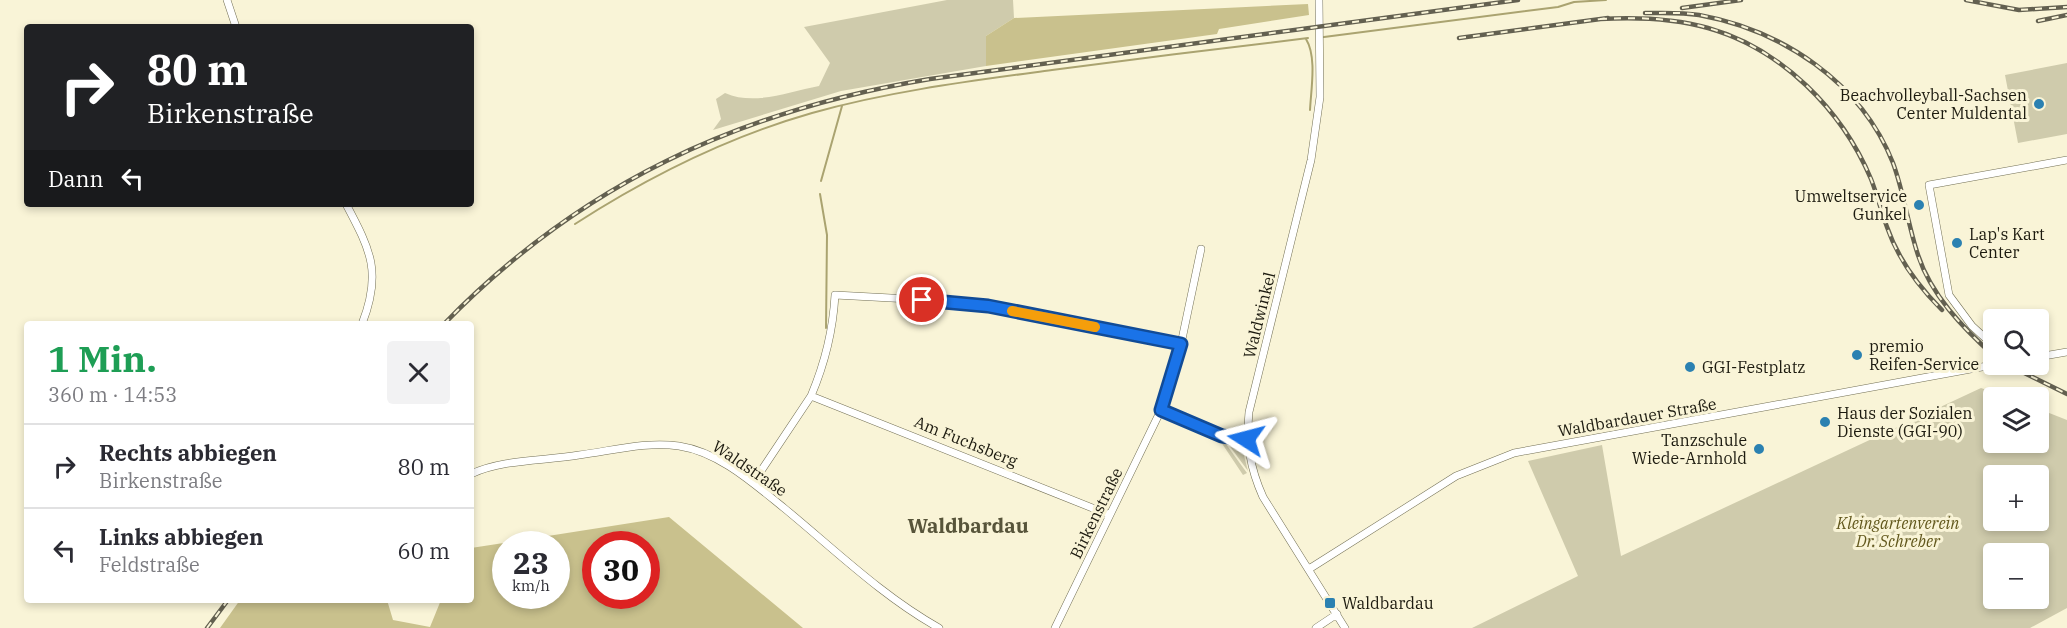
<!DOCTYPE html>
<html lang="de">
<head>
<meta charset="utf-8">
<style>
  :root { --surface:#fff; --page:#f2f2f3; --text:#2b2b33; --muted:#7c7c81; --line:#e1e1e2 }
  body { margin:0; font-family:"IBM Plex Serif",serif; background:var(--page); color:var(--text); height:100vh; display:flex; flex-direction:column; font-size:22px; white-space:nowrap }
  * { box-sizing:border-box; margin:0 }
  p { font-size:20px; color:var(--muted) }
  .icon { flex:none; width:33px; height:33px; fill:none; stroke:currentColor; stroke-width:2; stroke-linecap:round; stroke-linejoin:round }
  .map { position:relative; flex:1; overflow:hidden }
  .drawer { position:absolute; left:24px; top:321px; width:450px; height:282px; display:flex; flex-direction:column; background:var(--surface); border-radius:6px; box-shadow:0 3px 9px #0003 }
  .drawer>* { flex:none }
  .banner { position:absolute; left:24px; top:24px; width:450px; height:183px; border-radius:6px; box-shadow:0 3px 9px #0003; background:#202124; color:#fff; overflow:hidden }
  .tools { position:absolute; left:1983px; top:309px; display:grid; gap:12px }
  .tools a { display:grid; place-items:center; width:66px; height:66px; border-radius:6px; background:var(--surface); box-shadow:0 3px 9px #0003; font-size:30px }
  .speed { position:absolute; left:492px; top:531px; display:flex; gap:12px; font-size:30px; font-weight:700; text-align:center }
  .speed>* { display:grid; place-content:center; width:78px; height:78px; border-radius:50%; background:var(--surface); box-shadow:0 3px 9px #0003; line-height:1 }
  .speed small { font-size:15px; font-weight:400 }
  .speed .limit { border:9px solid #d22; background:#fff; color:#111 }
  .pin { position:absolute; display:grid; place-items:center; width:51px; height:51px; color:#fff; margin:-26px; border:3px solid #fff; border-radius:50%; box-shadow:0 2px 6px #0007 }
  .me { position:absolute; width:66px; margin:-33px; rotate:279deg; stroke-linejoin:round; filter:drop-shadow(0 0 4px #0008) }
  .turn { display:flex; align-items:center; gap:21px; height:126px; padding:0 24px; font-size:27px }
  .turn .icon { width:78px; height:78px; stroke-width:2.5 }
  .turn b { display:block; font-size:42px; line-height:51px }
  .then { display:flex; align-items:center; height:57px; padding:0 24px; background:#0003; gap:12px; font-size:22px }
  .round { display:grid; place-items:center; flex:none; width:63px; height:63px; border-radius:6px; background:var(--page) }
  .summary { display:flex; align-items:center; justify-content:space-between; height:102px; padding:0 24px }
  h1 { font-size:36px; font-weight:800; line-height:45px; color:#1e9e55 }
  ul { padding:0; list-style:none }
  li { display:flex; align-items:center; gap:18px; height:84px; padding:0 24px; border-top:2px solid var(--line) }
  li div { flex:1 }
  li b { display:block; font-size:22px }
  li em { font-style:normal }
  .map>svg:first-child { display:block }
</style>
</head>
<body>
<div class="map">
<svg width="2067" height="628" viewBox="0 0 2067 628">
  <rect width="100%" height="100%" fill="#f9f4d7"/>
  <path fill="#cfcbac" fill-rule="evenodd" d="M947 0H1013L1014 18 986 36V66L841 91 713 130 721 119 716 99 725 93C754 106 788 92 819 86L830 63 804 27Z
    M2067 63V134L2018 143 2005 75Z
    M1981 388 2006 397 1994 398V442H2038L2039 409 2067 420V608L2030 628H1472L1578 576 1528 461 1602 445 1621 556ZM1994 476H2038V520H1994ZM1994 554H2038V598H1994Z
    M1219 439 1223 440 1247 473 1243 475Z
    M1226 441 1242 448 1248 471Z"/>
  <path fill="#c9c18d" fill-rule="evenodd" d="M1308 4 1309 15 1219 29 1217 34 986 66V36L1014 18Z
    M669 517 803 628H220L240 600H387L393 620 430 627 441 600H471V548ZM506 544H556V596H506ZM596 544H646V596H596Z"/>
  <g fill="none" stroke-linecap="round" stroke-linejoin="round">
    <path stroke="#aaa370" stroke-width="2" d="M1324 37 1558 7 1574 2 1606 0
      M1306 39C1317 57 1311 89 1310 110
      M821 181 842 106
      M820 194 827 235 826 328
      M575 224C648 177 728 137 812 113 890 91 971 81 1052 70 1137 59 1223 48 1308 38"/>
    <g stroke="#726f54" stroke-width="8">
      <path id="minor" d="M227 0 236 27
        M1319 0 1320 97 1311 160 1249 412C1246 443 1250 468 1263 497L1345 628
        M346 204C371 251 382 273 362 324
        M1994 346 1972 326 1949 295 1929 185 2067 160
        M2038 357 2067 352
        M811 396 1110 515
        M1161 410 1222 436 1247 439
        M471 474C503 459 544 461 579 455 611 451 646 441 679 446 719 452 753 483 784 508 834 549 882 596 939 628
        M753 483 811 396C825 363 833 331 835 295L966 302 1181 344
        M1309 569 1456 476 1514 453 1998 364
        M1055 628 1161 410 1181 344 1201 249
        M1316 628 1337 614"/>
    </g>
    <use href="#minor" stroke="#fff" stroke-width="7"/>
    <g stroke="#636050" stroke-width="4.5">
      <path id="rail" d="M1966 0 2019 10 2067 7
        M1682 8 1741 0
        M1645 13C1663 13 1681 12 1699 15 1782 30 1861 82 1893 163 1904 193 1908 225 1918 255 1931 295 1963 328 1994 356
        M1600 19C1636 17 1673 18 1708 28 1782 49 1842 110 1871 179 1877 194 1881 211 1887 227 1898 259 1918 286 1942 310
        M2038 21 2067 15
        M1459 38 1608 18
        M444 324C580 184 739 111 930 79L1518 0
        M2006 364 2067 394
        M207 628 228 600"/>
    </g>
    <use href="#rail" stroke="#f9f4d7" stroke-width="2" stroke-dasharray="7" stroke-linecap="butt"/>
  </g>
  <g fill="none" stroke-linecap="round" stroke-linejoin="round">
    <g stroke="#114b97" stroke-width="15">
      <path id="route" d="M922 300 988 306 1181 344 1161 410 1222 436 1246 439"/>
    </g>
    <use href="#route" stroke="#1a73e8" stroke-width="10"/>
    <path stroke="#f59e0b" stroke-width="10" d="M1012 311 1095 327"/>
  </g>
  <g fill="#2b81b1" stroke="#f9f4d7" stroke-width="2">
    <circle cx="2039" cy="104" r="6"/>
    <circle cx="1919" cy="205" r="6"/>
    <circle cx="1957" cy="243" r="6"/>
    <circle cx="1857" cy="355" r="6"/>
    <circle cx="1690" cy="367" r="6"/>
    <circle cx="1825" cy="422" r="6"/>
    <circle cx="1759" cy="449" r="6"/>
    <rect x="1324" y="597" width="12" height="12" rx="3"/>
  </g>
  <g text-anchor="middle" stroke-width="6" stroke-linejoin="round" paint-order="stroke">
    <g font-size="16" fill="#1c1a0f" stroke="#f9f4d7" text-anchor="start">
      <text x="2027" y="101" text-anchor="end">Beachvolleyball-Sachsen<tspan x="2027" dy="18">Center Muldental</tspan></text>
      <text x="1907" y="202" text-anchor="end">Umweltservice<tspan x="1907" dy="18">Gunkel</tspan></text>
      <text x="1969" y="240">Lap's Kart<tspan x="1969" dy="18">Center</tspan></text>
      <text x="1869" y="352">premio<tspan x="1869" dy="18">Reifen-Service</tspan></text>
      <text x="1702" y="373">GGI-Festplatz</text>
      <text x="1837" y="419">Haus der Sozialen<tspan x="1837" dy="18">Dienste (GGI-90)</tspan></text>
      <text x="1747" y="446" text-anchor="end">Tanzschule<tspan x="1747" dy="18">Wiede-Arnhold</tspan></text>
      <text x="1342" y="609">Waldbardau</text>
    </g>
    <g font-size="16" fill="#1c1a0f" stroke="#f9f4d7">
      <text transform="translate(1259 315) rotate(-76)" y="6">Waldwinkel</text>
      <text transform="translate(1637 417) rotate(-10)" y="6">Waldbardauer Straße</text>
      <text transform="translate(966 441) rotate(22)" y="6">Am Fuchsberg</text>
      <text transform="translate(750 468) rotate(34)" y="6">Waldstraße</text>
      <text transform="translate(1096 513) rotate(-64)" y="6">Birkenstraße</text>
    </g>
    <g font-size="16" font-style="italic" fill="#62581d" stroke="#f9f4d7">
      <text x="1898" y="529">Kleingartenverein<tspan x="1898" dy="18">Dr. Schreber</tspan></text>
    </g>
    <g font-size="20" font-weight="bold" fill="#57543a" stroke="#f9f4d7">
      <text x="968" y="533">Waldbardau</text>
    </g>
  </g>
</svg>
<div class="tools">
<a><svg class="icon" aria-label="search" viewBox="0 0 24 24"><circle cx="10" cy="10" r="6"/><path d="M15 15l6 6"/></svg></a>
<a><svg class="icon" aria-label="layers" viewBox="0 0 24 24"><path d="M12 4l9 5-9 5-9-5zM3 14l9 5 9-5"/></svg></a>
<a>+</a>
<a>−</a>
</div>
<div class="speed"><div>23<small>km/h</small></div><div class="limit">30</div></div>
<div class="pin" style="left:922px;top:300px;background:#d93025"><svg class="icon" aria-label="arrive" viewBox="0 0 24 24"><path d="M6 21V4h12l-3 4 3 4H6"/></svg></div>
<svg class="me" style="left:1246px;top:439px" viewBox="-20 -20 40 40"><path d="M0-17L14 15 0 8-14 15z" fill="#1a73e8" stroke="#fff" stroke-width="4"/></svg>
<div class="banner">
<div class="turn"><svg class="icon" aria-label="right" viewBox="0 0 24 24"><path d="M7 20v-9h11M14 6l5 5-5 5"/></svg><div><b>80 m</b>Birkenstraße</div></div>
<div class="then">Dann<svg class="icon" aria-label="left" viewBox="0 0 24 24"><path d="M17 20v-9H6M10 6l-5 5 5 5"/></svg></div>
</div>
<section class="drawer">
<div class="summary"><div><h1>1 Min.</h1><p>360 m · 14:53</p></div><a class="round"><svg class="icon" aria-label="close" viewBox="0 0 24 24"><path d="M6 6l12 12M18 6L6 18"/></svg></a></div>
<ul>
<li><svg class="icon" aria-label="right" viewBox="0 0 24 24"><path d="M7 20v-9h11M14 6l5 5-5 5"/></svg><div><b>Rechts abbiegen</b><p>Birkenstraße</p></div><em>80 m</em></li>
<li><svg class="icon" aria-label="left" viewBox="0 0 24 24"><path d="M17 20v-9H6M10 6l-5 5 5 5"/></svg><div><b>Links abbiegen</b><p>Feldstraße</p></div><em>60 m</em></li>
</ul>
</section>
</div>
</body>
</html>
